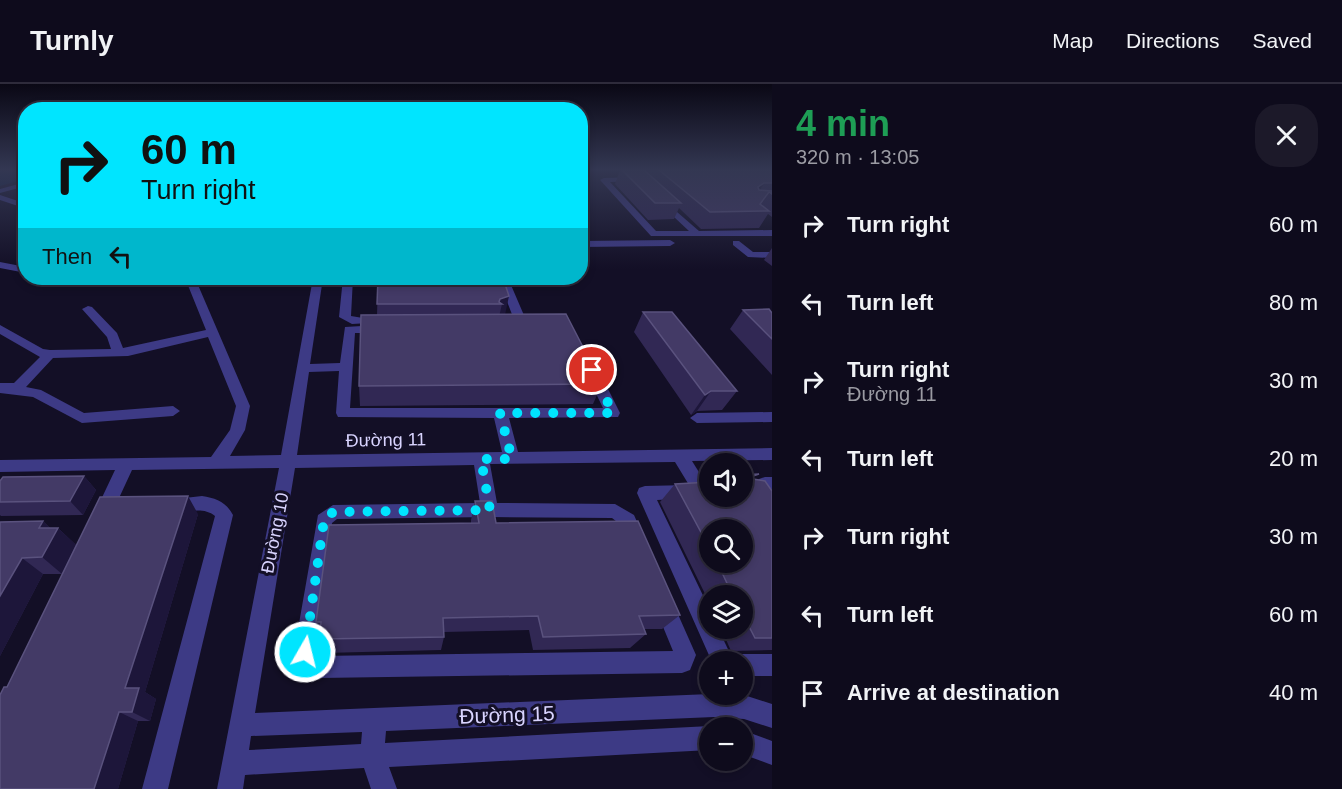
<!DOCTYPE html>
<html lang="en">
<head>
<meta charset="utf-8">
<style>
  :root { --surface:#0e0b1c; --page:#1c1929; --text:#f1f3f6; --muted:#9b9ba3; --line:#2e2b3b }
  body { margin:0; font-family:Helvetica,sans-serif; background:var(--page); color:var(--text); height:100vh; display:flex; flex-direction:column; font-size:22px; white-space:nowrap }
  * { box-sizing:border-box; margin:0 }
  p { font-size:20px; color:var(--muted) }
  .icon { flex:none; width:33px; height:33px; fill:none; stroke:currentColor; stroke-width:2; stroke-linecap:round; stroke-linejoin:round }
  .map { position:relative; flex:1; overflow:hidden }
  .sheet { display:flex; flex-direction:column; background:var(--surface); width:570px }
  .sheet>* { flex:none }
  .top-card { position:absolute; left:18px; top:18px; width:570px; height:183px; border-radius:24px; box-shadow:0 3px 9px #0003,0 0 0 2px var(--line); background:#00e5ff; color:#111; overflow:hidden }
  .controls { position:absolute; left:699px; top:369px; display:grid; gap:12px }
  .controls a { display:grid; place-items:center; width:54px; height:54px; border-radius:50%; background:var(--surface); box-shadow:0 3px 9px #0003,0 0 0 2px var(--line); font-size:30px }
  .pin { position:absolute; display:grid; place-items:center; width:51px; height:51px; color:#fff; margin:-26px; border:3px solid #fff; border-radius:50%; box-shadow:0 2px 6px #0007 }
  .me { position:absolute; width:66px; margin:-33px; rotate:8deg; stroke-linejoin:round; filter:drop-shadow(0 0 4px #0008) }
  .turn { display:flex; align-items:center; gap:21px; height:126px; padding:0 24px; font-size:27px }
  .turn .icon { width:78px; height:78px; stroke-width:2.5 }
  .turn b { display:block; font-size:42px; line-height:51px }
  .then { display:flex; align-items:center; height:57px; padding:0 24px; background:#0003; gap:12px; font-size:22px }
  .round { display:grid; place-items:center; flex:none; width:63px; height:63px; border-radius:24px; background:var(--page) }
  .overview { display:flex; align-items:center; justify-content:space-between; height:102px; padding:0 24px }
  h1 { font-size:36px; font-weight:700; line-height:45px; color:#1e9e55 }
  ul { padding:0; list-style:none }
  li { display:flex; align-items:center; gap:18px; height:78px; padding:0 24px }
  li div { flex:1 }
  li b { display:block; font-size:22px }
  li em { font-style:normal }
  header { display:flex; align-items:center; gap:36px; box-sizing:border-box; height:84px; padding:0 30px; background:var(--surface); border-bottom:2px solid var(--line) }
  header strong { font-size:28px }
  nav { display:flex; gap:33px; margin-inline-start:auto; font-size:21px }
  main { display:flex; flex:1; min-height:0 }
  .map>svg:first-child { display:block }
</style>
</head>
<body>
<header>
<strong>Turnly</strong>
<nav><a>Map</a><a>Directions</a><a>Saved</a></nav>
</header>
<main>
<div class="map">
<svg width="772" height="705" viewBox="0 0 772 705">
  <rect width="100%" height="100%" fill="#130f26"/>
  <path fill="#0a1f44" d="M0 86H25V95L0 102Z"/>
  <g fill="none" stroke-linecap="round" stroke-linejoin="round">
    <path fill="#3d3a85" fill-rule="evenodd" d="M640 93 637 97 610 98 656 147H689L659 119V115H662L699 147 772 146V152H651L600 96 604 94Z
      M26 98V102L0 109V105Z
      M0 111 24 119 25 121 21 123 0 116Z
      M580 157 670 156 675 159 670 162 580 163Z
      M733 157H739L753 168H772V174L748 173 733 161Z
      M0 178 26 183V189L0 184Z
      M36 194H48L49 195 44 198Z
      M185 194H195L250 322 245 346 230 372 281 371 313 194H323L310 280 340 279 345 243 379 241 385 245 379 249H355L350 324H603L585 287 592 283 599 287 620 329 618 333 509 334 518 368 772 364V376L692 377 707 401H710V412L716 413 657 416 710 526V544H718L733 576 742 570H772V592H742V578H712L637 409 639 404 645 402 689 401 675 378 490 380 497 419 615 420 634 431 696 571 690 586 682 589 319 594 303 589 294 568 318 431 333 421 480 419 474 381 295 384 255 629 710 610 744 611 772 620V644L744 635 714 633 386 647 385 659 710 642 714 644H710V666L389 683 397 705H371L364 684 245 691 243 705H217L279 384 132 386 113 427 107 429 101 427 98 422 115 386 0 388V376L211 373 230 346 236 322 208 253 128 272 53 274 26 303 41 306 84 329 173 322 180 327 173 332 82 339 33 313 0 309V299H14L40 273 0 250V241L43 265 50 266 111 265 107 253 82 225 88 222 92 223 117 249 123 264 206 246ZM339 287 336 329 338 333 494 334 502 368 297 371 309 288ZM490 433 612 434 621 441 673 567 318 572 316 567 332 439 337 435ZM362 648 361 660 249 666 251 652Z
      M343 194H353L351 232 369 235V239L352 240 339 233Z
      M498 194H508L526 236 524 238 506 239 500 236 502 234 513 233Z
      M772 328V338L697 339 690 334 697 329Z
      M765 393H772V416L766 414 757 400 759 395Z
      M202 412C216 414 226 418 233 431L168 705H142L215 432C201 420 182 432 167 426L164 421 167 416Z
      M742 646 772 657V681L742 670Z"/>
  </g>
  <path fill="#312854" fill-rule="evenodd" d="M620 86H772V133L768 130 759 144 701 145 679 124 674 135 648 136 615 100Z
    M772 164V182L764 176Z
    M378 194H503L505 230 602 300 593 320 360 322 359 302 377 231Z
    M743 226 772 229V291L730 245Z
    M643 228 737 307 722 326 697 327 691 331 634 248Z
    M84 392 96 406 83 431 1 432 0 431V397Z
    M754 395 772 407V566L731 567 721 544H742V512H710V520L660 418 675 400ZM710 446 742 478H710Z
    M475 417 496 439 680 531 662 545H645L646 550 630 564 533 566 529 546 444 548V553L441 566 324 569 316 538 471 439V436Z
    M198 430 145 608 156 615 150 637H138L118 705H0L7 603Z
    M43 437 50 444H58L76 461 62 490H43L0 572V438Z"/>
  <path fill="#1d163a" d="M764 99 755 115 758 103Z
    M509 212 505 231 499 233 502 220H498L500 215Z
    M711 307 697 327 691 331 705 311Z
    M84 392 96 406 83 431 70 417Z
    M188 412 198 430 145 608 156 615 150 637 132 628 125 604Z
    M43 437 55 449 58 444 76 461 62 490 42 473 39 444Z
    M22 474 43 490 0 572V512Z
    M119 628 138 637 118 705H94Z"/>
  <path fill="#433a66" stroke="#5a527e" stroke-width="1.5" d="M622 86H644L681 119H655Z
    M659 86H772V99H764L758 103 759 106 772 107V110L769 108 760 120 769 127 710 128Z
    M378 194H503L509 212 500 215 499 218 502 220H377Z
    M769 225 772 229V255L743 226Z
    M643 228H672L737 307H711L705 311Z
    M566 230 602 300 359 302 361 231Z
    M759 390 753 392V395L765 397 772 407V554H755L742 529V512H733L717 478H742V446H710V465L675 400 710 398V412H742V391Z
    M84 392 70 417 0 418V397L3 393Z
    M188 412 125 604H139L132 628H119L94 705H0V611L4 603H7L100 413Z
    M475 417H492L496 439 638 437 680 531 639 532 646 550 543 553 538 532 443 534 444 553 320 555 321 538H316L329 441 479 439Z
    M43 437 39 444H58L42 473 22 474 0 512V438Z"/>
  <linearGradient id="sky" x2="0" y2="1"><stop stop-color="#0a0815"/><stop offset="0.46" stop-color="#333752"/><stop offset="1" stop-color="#333752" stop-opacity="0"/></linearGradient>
  <rect width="772" height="185" fill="url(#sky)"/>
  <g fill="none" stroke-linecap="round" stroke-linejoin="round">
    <path stroke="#00e5ff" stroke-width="10" stroke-dasharray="0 18" d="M305 568 324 436 333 428 490 426 481 375H512L500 329H613L592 286"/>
  </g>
  <g text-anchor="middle" stroke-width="6" stroke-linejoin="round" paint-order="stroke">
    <g font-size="18" fill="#d9d4ff" stroke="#130f26">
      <text transform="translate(386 356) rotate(-1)" y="6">Đường 11</text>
      <text transform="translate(275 449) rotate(-79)" y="6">Đường 10</text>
    </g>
    <g font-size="21" fill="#d9d4ff" stroke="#130f26">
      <text transform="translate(507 631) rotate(-2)" y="7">Đường 15</text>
    </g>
  </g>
</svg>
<div class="controls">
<a><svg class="icon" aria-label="sound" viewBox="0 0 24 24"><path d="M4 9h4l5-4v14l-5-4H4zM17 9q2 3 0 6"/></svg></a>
<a><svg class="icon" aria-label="search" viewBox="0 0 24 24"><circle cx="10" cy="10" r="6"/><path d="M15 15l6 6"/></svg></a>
<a><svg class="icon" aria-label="layers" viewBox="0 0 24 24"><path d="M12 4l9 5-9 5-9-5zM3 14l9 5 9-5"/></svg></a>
<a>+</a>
<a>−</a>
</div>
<div class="pin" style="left:592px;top:286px;background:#d93025"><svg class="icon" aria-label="arrive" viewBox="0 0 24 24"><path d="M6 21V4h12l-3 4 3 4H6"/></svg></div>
<svg class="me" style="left:305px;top:568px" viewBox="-20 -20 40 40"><circle r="17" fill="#00e5ff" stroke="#fff" stroke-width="3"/><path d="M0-11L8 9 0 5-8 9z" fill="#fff"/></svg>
<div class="top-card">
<div class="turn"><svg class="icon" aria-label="right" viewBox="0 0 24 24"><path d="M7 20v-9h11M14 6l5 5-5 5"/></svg><div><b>60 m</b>Turn right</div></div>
<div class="then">Then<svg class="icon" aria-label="left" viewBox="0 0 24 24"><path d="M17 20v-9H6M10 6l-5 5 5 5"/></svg></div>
</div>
</div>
<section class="sheet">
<div class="overview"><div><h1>4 min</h1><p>320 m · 13:05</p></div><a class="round"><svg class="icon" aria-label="close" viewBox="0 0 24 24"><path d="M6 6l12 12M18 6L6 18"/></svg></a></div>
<ul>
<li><svg class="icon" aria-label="right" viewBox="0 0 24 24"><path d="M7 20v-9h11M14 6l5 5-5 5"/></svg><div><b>Turn right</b></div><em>60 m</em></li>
<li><svg class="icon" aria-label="left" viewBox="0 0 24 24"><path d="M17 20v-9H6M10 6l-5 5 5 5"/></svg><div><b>Turn left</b></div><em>80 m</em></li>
<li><svg class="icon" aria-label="right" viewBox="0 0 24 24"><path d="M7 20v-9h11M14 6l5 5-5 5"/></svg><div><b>Turn right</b><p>Đường 11</p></div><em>30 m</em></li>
<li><svg class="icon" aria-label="left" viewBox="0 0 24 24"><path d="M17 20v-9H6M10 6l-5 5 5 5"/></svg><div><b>Turn left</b></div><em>20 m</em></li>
<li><svg class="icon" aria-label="right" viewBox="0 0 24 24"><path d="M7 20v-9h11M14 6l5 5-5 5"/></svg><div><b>Turn right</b></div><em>30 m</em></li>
<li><svg class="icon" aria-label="left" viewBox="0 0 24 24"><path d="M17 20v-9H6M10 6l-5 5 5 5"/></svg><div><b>Turn left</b></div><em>60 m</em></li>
<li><svg class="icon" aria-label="arrive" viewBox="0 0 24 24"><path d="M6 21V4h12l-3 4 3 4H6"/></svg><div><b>Arrive at destination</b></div><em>40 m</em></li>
</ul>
</section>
</main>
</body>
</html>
